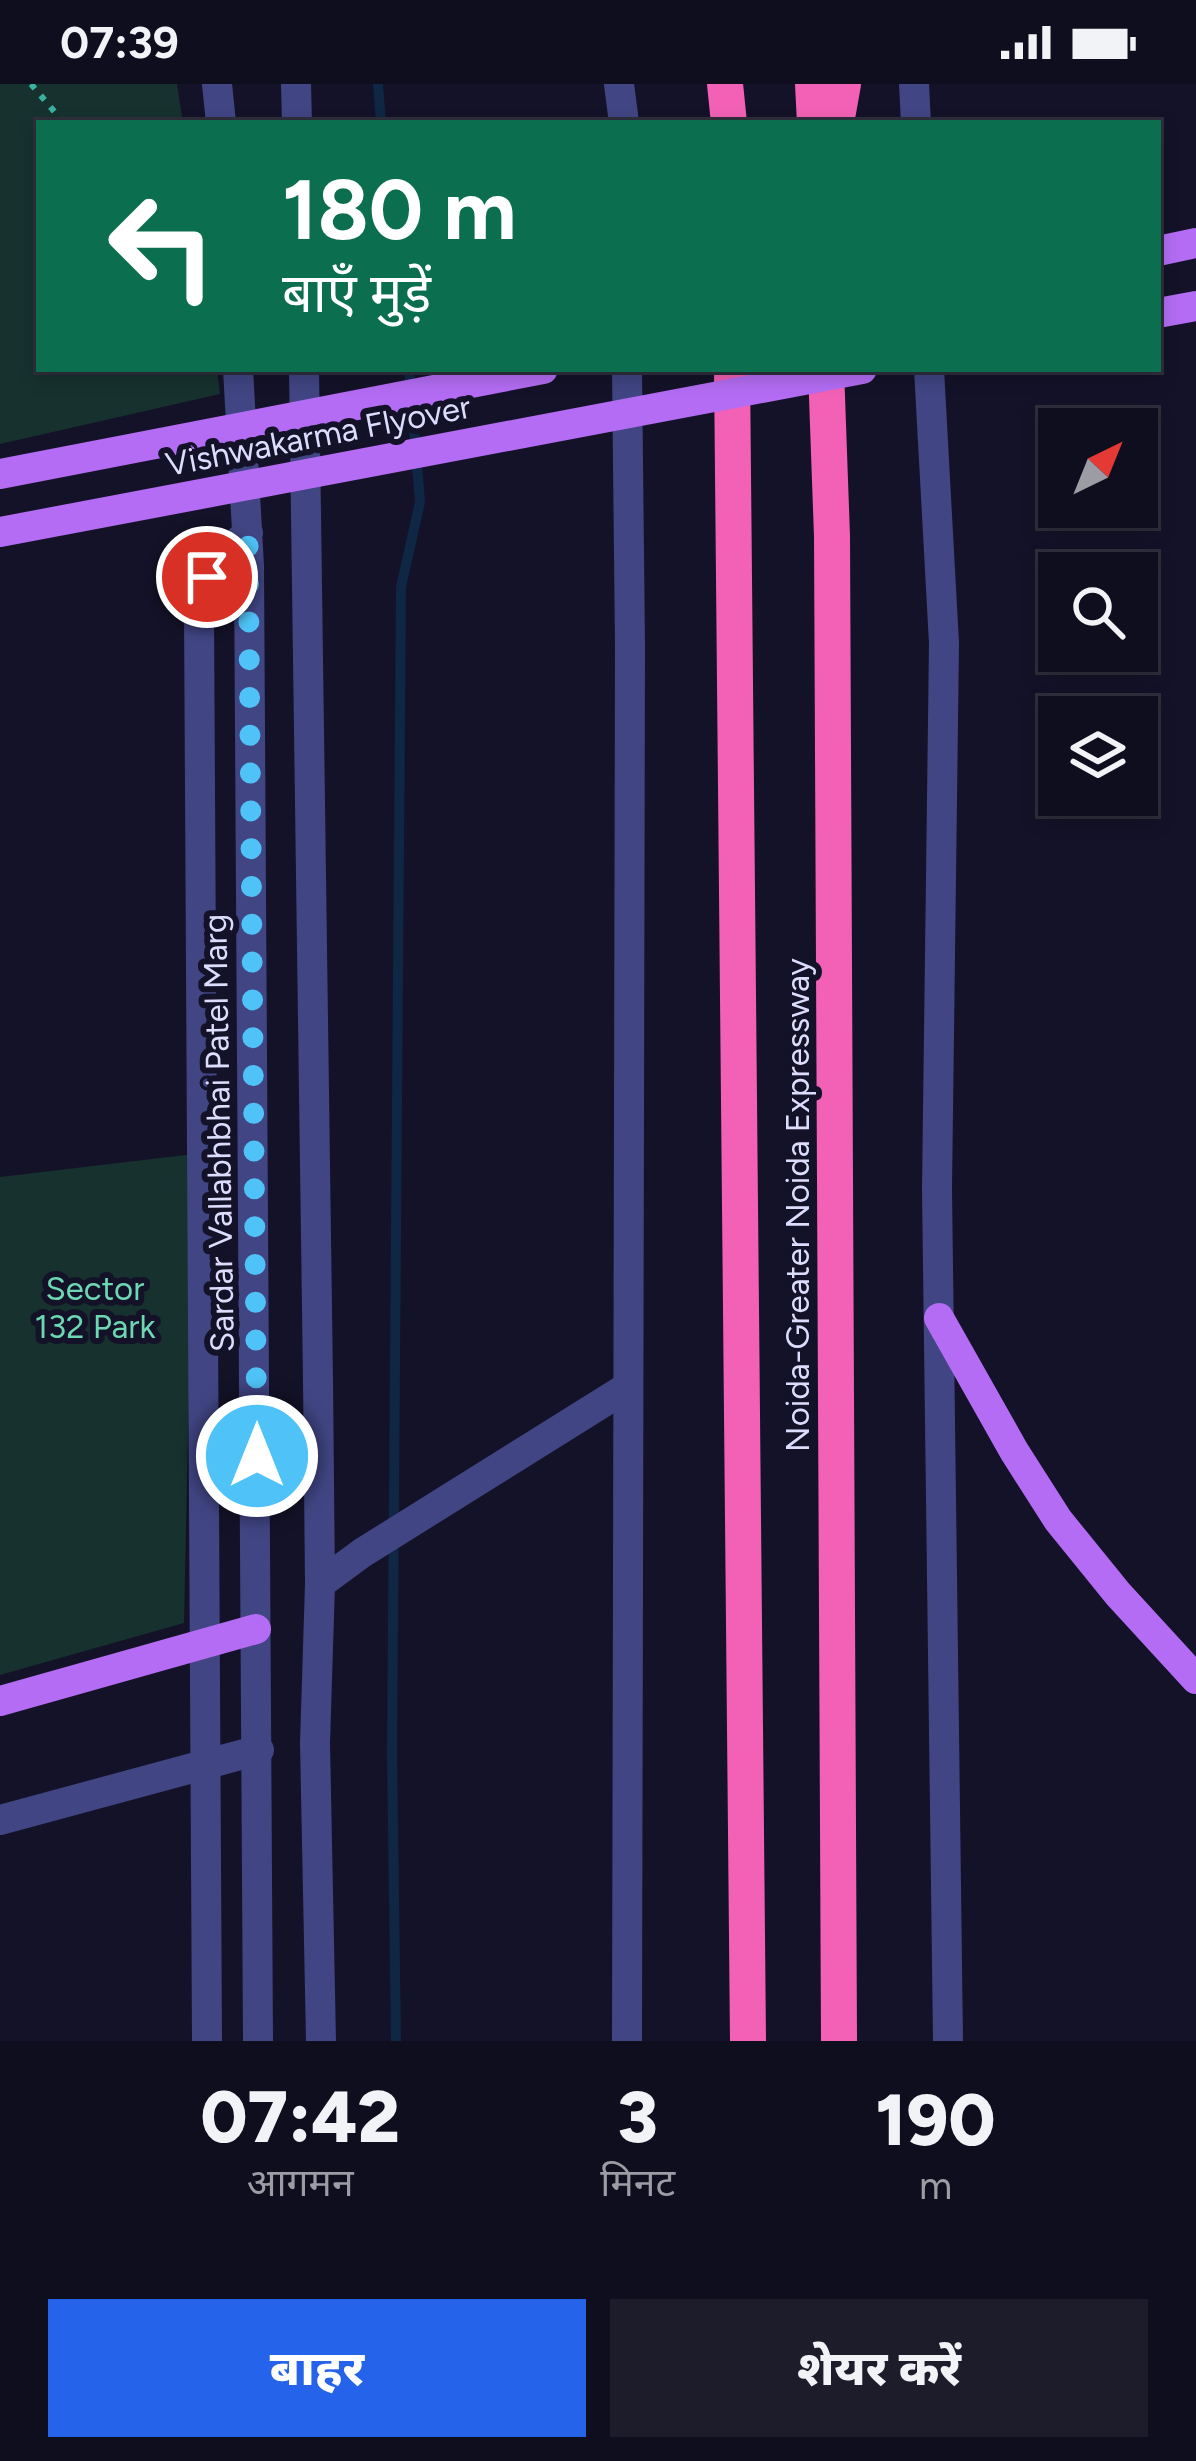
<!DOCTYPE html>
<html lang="hi">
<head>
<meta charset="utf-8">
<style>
  :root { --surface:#0f0e1e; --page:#1d1c2b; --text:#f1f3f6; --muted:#9b9ca4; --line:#2f2e3c; --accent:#2563eb }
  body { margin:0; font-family:Figtree,"Noto Sans Devanagari",sans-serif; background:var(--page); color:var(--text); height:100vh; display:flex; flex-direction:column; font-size:45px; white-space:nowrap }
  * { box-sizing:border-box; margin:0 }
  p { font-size:39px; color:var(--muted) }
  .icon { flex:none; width:66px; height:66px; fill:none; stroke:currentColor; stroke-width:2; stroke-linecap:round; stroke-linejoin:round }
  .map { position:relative; height:1957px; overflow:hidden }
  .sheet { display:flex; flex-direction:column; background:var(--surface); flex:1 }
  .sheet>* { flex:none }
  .guide { position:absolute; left:36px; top:36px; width:1125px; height:252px; border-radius:0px; box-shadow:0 6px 18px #0003,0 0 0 3px var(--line); background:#0b6e4f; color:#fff; overflow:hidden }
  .needle { width:78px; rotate:43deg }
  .buttons { position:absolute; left:1038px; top:324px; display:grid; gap:24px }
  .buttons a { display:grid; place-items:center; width:120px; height:120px; border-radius:0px; background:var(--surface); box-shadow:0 6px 18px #0003,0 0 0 3px var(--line); font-size:60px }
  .pin { position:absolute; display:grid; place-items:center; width:102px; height:102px; color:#fff; margin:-51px; border:6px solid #fff; border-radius:50%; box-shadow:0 3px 12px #0007 }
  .me { position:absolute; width:132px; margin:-66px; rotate:0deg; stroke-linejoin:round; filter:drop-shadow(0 0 9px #0008) }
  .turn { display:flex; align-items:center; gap:42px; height:252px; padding:0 48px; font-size:54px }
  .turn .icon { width:156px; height:156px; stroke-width:2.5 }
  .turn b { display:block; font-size:84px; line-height:102px }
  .eta { display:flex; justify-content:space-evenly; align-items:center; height:204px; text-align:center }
  .eta b { font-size:72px; font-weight:800; line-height:84px }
  .cta { display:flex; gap:24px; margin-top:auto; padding:24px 48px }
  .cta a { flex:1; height:138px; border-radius:0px; background:var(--accent); color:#fff; font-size:48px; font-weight:800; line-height:138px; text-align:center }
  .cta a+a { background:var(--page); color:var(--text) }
  .status { display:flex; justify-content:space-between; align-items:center; height:84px; padding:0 60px; background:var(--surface); direction:ltr }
  .status svg { height:33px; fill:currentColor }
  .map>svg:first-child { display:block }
</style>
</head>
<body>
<div class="status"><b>07:39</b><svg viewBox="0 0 49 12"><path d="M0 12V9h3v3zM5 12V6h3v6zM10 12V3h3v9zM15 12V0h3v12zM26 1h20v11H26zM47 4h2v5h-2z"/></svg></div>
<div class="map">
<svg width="1196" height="1957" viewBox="0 0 1196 1957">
  <rect width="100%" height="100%" fill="#141228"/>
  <path fill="#16312e" d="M0 0H177L183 39H39V285H217L220 310 0 360Z
    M194 1070 184 1539 0 1591V1093Z"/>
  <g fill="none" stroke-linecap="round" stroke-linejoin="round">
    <path stroke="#0f2744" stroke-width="10" d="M378 0 381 39
      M396 1957 392 1669 401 503 420 418 409 285"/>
    <path stroke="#3bb19f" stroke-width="6" stroke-dasharray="6 9" stroke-linecap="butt" d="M31 0 64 39"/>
    <path stroke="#414583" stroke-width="30" d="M217 0 221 39
      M296 0 297 39
      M619 0 624 39
      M914 0 916 39
      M238 285 249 482 258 1957
      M304 285 318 1297 320 1500 315 1659 321 1957
      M627 285 630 562 627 1957
      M929 285 944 559 937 1105 948 1957
      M320 1500 362 1469 626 1304
      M0 1736 259 1666
      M207 1957C202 1480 204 1003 199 527 207 491 220 472 248 449"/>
    <path stroke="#b36cf3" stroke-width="30" d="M1158 167 1196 159
      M1158 229 1196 222
      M939 1234 1014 1367 1058 1436 1118 1510 1196 1595
      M0 1617 256 1545"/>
    <path stroke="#f261b5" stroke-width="36" d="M725 0 729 39
      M813 0 815 39
      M836 39 843 0
      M732 285 748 1957
      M826 285 832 452 839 1957"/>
    <path stroke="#b36cf3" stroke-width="30" d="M0 390 543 285
      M0 448 862 285"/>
  </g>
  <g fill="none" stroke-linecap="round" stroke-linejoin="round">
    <path stroke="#4fc3f7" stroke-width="21" stroke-dasharray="0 37.8" d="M207 493 224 469 248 448 257 1372"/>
  </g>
  <g text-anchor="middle" stroke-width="12" stroke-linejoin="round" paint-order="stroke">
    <g font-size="33" fill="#dcdcfc" stroke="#141228">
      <text transform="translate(318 351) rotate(-11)" y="12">Vishwakarma Flyover</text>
      <text transform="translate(218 1049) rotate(-91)" y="12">Sardar Vallabhbhai Patel Marg</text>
      <text transform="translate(797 1121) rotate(-90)" y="12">Noida-Greater Noida Expressway</text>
    </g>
    <g font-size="33" fill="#6dd7b2" stroke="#141228">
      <text x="95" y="1216">Sector<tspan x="95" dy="38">132 Park</tspan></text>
    </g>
  </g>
</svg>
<div class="buttons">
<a><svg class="needle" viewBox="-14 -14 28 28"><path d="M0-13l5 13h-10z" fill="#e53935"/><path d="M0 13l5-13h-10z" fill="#9b9ca4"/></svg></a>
<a><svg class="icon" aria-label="search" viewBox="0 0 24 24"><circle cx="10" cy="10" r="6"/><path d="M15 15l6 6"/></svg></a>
<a><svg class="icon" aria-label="layers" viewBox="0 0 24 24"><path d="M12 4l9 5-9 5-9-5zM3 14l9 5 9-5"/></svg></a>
</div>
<div class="pin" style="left:207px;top:493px;background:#d93025"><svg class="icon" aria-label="arrive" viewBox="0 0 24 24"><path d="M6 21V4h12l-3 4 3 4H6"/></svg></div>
<svg class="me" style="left:257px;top:1372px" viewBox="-20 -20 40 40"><circle r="17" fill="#4fc3f7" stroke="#fff" stroke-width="3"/><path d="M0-11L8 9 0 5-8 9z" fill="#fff"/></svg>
<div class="guide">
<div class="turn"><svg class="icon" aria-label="left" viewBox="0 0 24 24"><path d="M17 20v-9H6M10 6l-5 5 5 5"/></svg><div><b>180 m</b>बाएँ मुड़ें</div></div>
</div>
</div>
<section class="sheet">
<div class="eta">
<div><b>07:42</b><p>आगमन</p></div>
<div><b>3</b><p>मिनट</p></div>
<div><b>190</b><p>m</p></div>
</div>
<div class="cta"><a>बाहर</a><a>शेयर करें</a></div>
</section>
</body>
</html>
